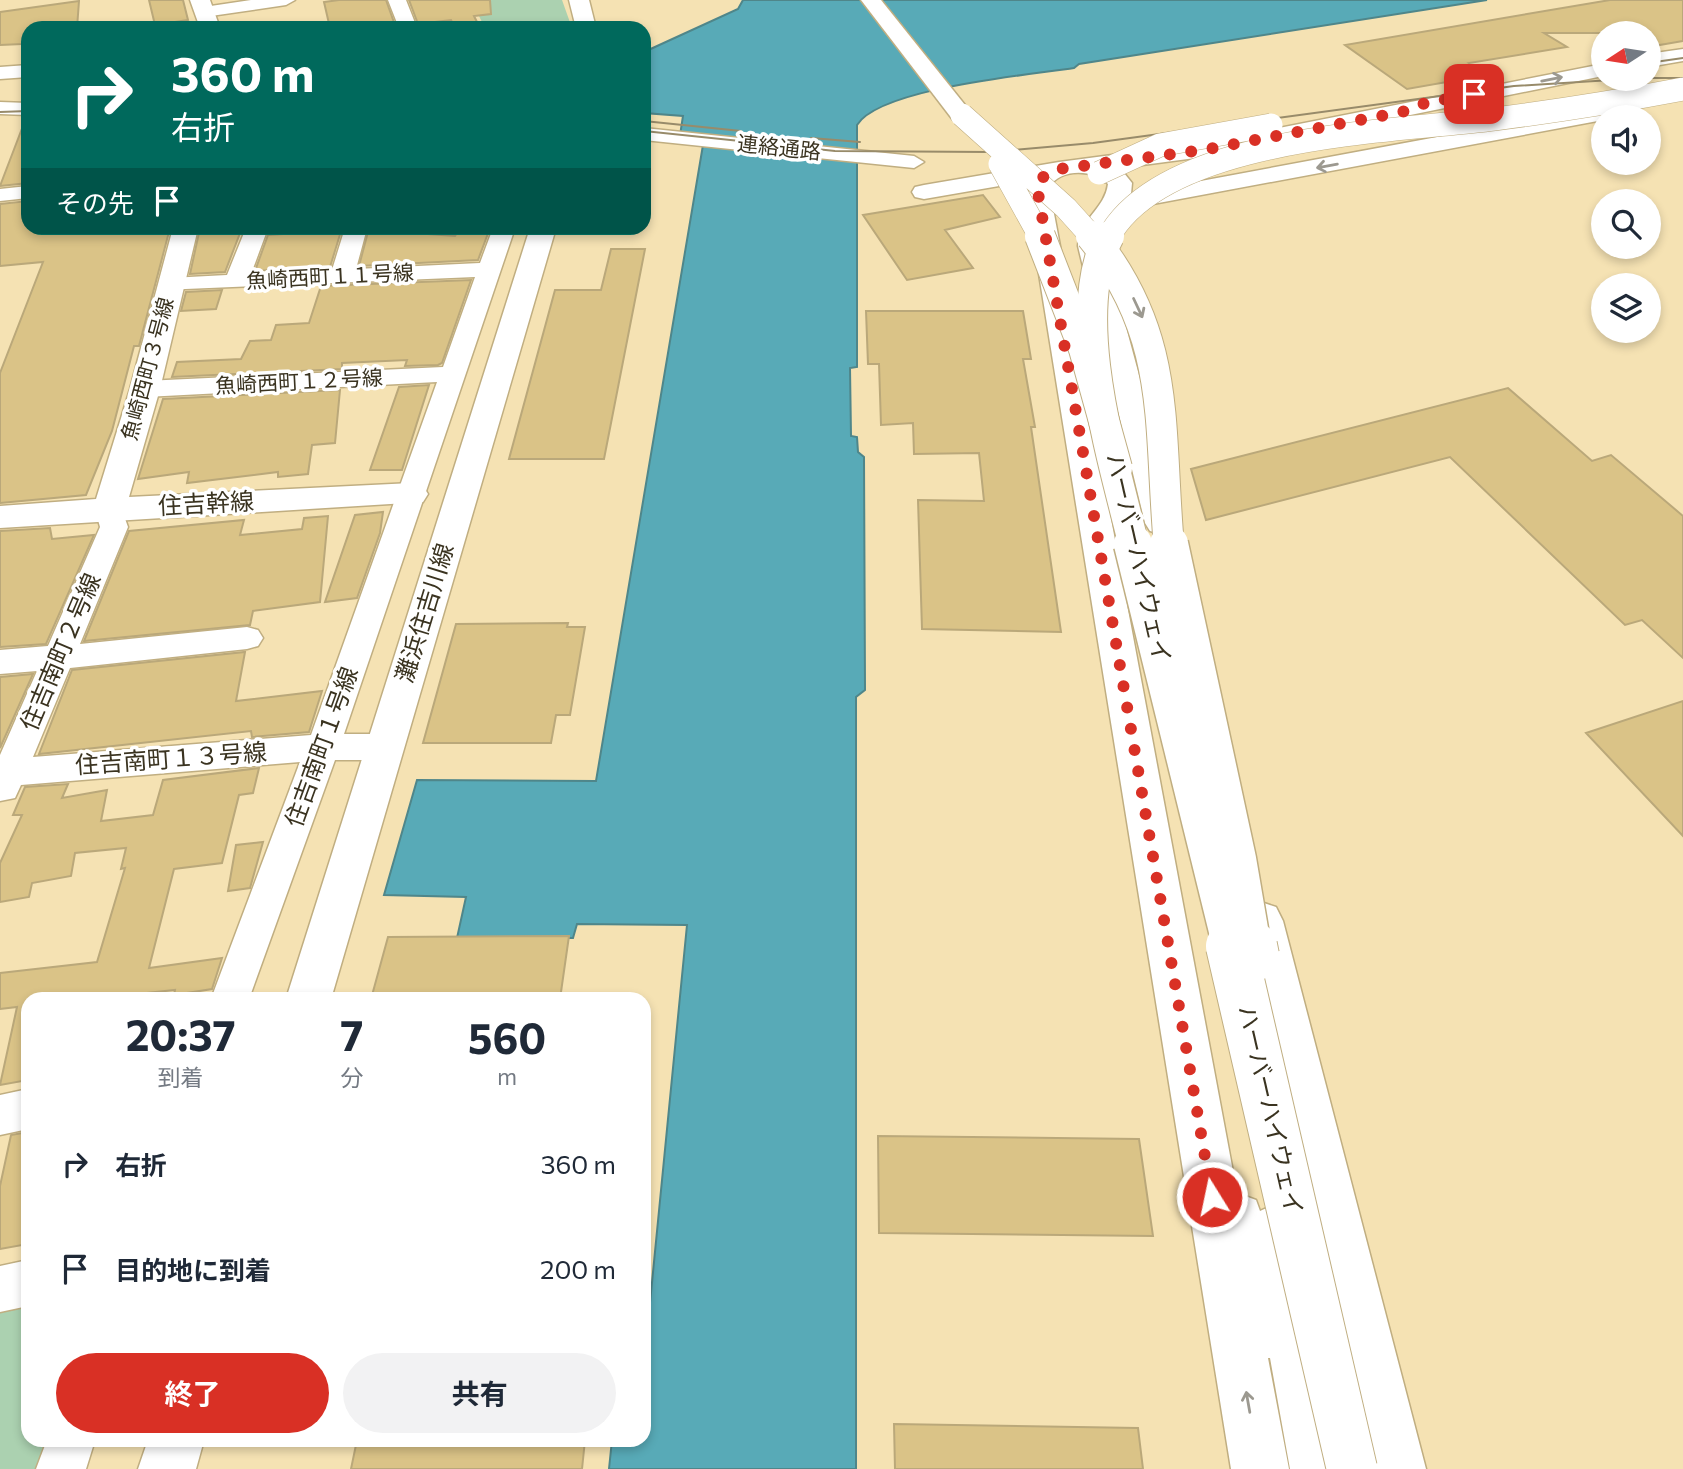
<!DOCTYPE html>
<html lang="ja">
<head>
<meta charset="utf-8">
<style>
  :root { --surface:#fff; --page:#f2f2f3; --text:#1f2937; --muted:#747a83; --accent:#d93025 }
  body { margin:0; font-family:Commissioner,"Noto Sans JP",sans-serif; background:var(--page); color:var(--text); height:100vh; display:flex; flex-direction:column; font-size:26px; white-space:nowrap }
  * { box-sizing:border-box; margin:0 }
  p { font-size:23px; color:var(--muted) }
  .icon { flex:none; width:38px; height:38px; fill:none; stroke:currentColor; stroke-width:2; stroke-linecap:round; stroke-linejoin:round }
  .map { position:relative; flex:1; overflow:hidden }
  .side { position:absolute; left:21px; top:992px; width:630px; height:455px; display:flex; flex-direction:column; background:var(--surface); border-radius:21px; box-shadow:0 4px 10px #0003 }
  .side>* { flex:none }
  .banner { position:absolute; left:21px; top:21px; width:630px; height:214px; border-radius:21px; box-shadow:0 4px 10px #0003; background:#00695c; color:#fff; overflow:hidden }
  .needle { width:46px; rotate:258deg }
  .tools { position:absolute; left:1591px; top:21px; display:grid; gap:14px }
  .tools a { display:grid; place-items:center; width:70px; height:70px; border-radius:50%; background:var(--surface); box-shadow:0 4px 10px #0003; font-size:35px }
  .pin { position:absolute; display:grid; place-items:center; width:60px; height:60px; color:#fff; margin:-30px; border-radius:14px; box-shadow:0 4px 10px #0006 }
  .me { position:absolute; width:77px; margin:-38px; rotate:350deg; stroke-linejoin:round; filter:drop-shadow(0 0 5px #0008) }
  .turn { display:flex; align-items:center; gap:24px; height:147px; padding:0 35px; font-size:32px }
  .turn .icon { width:91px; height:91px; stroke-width:2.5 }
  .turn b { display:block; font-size:49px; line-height:60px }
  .then { display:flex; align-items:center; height:66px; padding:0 35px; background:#0003; gap:14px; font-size:26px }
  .eta { display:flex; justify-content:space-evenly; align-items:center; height:119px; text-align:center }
  .eta b { font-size:42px; font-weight:700; line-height:49px }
  .button { display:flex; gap:14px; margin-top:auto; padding:14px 35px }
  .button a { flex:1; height:80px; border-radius:42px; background:var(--accent); color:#fff; font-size:28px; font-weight:700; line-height:80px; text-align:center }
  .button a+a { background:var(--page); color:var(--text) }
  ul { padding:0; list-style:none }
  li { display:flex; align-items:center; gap:21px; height:105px; padding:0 35px }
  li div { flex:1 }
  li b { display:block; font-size:26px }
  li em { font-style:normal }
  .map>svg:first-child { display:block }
</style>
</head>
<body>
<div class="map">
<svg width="1683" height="1469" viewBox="0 0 1683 1469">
  <rect width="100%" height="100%" fill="#f5e2b3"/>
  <path fill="#abd1b0" d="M471 0H562L572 28H485Z
    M28 1305V1440H55L45 1469H0V1312Z"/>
  <path fill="#58aab7" stroke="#4f868a" stroke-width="2" d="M743 0H1487L1079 64 1074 68C1029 75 880 88 857 125V367L850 368 851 436 857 437 858 452 864 457 865 690 856 697V1469H609L612 1440H644V1364L687 925 577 924 573 938H457L466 897 384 895 417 780 596 781 703 145 679 142 683 116 644 113V52L738 9Z"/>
  <path fill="#dac387" stroke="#baa87a" stroke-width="2" d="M149 0H183L188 20 155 25Z
    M339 0H386L396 28H330L324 2Z
    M409 0H490L491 14 474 16 480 28H455L451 20 418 24Z
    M1610 0H1683V41L1648 47V33H1544L1567 47 1469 63 1487 75 1407 89 1345 45Z
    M79 1 77 28H28V38L22 44 0 45V12Z
    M26 118 28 183 0 186Z
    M983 195 1000 217 945 230 973 268 907 280 863 215Z
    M28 201V228H170L139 346H134L112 431 86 495 0 503V373L43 262 0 266V204Z
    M200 228H242L225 272 190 274Z
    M314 228H342L330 267 255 271 268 235 313 232Z
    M369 228H416L415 233 455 236 460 228H490L478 260 359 266Z
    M611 249H645L604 459H509L555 290H601Z
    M471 280 442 363 438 365 405 366 407 360 342 363V369L172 377 177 362 241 359 250 341 271 340 276 325 309 323 321 286Z
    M222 290 216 309 181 311 186 292Z
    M866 311H1023L1031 359H1023L1035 427H1031L1061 632 922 629 918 500 984 501 979 453 914 454 913 423 881 425 879 364H868Z
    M429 385 402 470H370L399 387Z
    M1508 388 1592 461 1611 455 1683 516V658L1642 620 1625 625 1450 457 1206 520 1191 469Z
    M340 390 335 443 312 445 308 474 278 477V472L187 483 189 472 138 479 163 399Z
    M383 512 380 533 357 598 325 602 355 515Z
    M328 516 320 602 253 611 250 625 84 641 129 531 244 520 240 535 302 529 304 518Z
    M50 528 52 539 94 535 46 644 0 647V531Z
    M568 623 567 627H585L570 715H556L551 743H423L456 624Z
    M245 652 236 701 322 691 309 732 252 737 251 731 39 754 72 670Z
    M33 674 0 748V677Z
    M1683 701V836L1586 733Z
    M259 768 253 793 239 795 222 863 174 869 149 968 222 958 212 989 174 995 175 990 91 999H28V1080L0 1085 17 1007 0 1009V973L97 962 125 868 121 869 126 848 75 853 71 876 32 883 29 897 0 902V863L22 815H13L25 787 68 784 62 798 107 790 101 821 153 815 163 780Z
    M263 842 250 888 228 891 236 845Z
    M569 936 560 999H371L388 937Z
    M28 1132V1244L0 1249V1186L11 1135Z
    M878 1136 1139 1139 1153 1236 879 1233Z
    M894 1424 1138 1428 1143 1469H895Z
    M357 1440H585L582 1469H351Z"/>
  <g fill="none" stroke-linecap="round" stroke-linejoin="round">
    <g stroke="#c0ae81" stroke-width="3">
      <path id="street" d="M251 0H295L286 5 204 17 195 12 204 7Z
        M388 0H406L417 28H399Z
        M28 65V77L0 79V67Z
        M0 102 28 103V115L0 114Z
        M644 128 914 156 924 162 914 168 644 140Z
        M28 186V198L0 201V189Z
        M246 228H268L251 274 332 270 345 228H367L356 269 480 263 493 228H515L344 734H384L396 738 401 747 396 756 384 760H335L249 999H211L300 762 21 785 15 798 0 801V755L37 671 0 674V650L48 646 100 527 95 509 99 502 109 500 119 502 128 527 80 644 247 627 258 630 263 638 258 646 247 649 70 668 33 757 311 735 437 382 145 397 136 395 132 389 136 383 145 381 443 367 475 277 162 290 158 285 162 280 170 278 227 275Z
        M28 1089V1129L0 1135V1095Z
        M28 1260V1306L0 1312V1266Z
        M47 1440H95L86 1469H36Z"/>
    </g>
    <g stroke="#c0ae81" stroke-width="3">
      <path id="secondary" d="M190 0H210L220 28H200Z
        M569 0H589L596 28H576Z
        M1683 49V61L1648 67V54Z
        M1603 64V76L1203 157 1120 168 1132 183 1131 194 1630 101 1641 108 1630 115 1603 117V120L1121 210 1107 226 1104 246 1179 523 1174 531 1162 534 1150 531 1145 523 1078 246C1079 219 1105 209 1108 184 1094 169 1061 168 1049 187L1237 1193 1256 1200 1260 1211 1273 1205 1291 1213 1299 1231 1348 1469H1290L1270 1358H1268L1289 1469H1231L1025 187 1028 181 924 199 915 197 912 192 915 187 924 185 1059 162 1203 143Z
        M173 228H198L160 389 129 497 412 483 423 486 428 494 423 502 0 528V506L96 499 130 389Z
        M530 228H556L331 999H286Z
        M1261 902 1276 907 1283 921 1426 1469H1368L1239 921 1246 907Z
        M148 1440H204L196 1469H138Z"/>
    </g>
    <g stroke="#c0ae81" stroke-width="3">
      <path id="highway" d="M861 0H881L969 110 972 115 969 120H953Z"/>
    </g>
    <use href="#street" fill="#fff" fill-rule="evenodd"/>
    <use href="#secondary" fill="#fff" fill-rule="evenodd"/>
    <use href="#highway" fill="#fff" fill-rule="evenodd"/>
    <path stroke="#988b6a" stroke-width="2" d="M1648 63 1683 58
      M1648 78H1683
      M0 112 28 111
      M644 121 741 131
      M644 131 835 151 989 152 1093 143 1514 86 1627 79
      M811 138 860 142"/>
    <g stroke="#c0ae81" stroke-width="24" stroke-linecap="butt">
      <path id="secondary-bridge-far3" d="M1099 173 1160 145 1271 125
        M1108 238C1163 136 1392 132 1494 119 1557 111 1620 101 1683 89"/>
    </g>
    <g stroke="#c0ae81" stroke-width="32" stroke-linecap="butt">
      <path id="secondary-bridge-far2" d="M1109 236C1067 315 1114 462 1134 546"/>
    </g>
    <g stroke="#c0ae81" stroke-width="41" stroke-linecap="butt">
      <path id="secondary-bridge-far1" d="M1133 544 1232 947"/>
    </g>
    <g stroke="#c0ae81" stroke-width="52" stroke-linecap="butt">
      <path id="secondary-bridge" d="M1231 946 1352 1469"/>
    </g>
    <g stroke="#c0ae81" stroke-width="24" stroke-linecap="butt">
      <path id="highway-bridge-far3" d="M962 115 1066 208 1093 238
        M1000 164 1041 238"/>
    </g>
    <g stroke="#c0ae81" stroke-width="32" stroke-linecap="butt">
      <path id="highway-bridge-far2" d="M1040 236 1084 349 1117 468
        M1091 236C1173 337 1158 425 1169 546"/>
    </g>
    <g stroke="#c0ae81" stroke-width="41" stroke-linecap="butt">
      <path id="highway-bridge-far1" d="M1169 544 1237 859 1252 947"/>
    </g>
    <g stroke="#c0ae81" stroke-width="52" stroke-linecap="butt">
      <path id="highway-bridge" d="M1252 946 1254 956"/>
    </g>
    <use href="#secondary-bridge-far3" stroke="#fff" stroke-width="23"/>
    <use href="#secondary-bridge-far2" stroke="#fff" stroke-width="30"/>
    <use href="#secondary-bridge-far1" stroke="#fff" stroke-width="38"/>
    <use href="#secondary-bridge" stroke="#fff" stroke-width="50"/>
    <use href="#highway-bridge-far3" stroke="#fff" stroke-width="23"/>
    <use href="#highway-bridge-far2" stroke="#fff" stroke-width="30"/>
    <use href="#highway-bridge-far1" stroke="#fff" stroke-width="38"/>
    <use href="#highway-bridge" stroke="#fff" stroke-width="50"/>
  </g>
  <defs><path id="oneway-shaft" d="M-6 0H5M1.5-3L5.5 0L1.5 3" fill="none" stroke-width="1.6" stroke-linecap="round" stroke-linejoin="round" transform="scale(1.75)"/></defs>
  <g stroke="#9c9990">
    <use href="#oneway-shaft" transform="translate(1552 79) rotate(-11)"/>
    <use href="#oneway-shaft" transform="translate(1327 166) rotate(170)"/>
    <use href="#oneway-shaft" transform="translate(1138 308) rotate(65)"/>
    <use href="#oneway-shaft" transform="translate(1248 1402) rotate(-100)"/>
  </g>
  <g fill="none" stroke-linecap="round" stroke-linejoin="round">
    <path stroke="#d93025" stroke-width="12" stroke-dasharray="0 21.6" d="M1212 1197 1037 187 1044 176 1059 169 1203 150 1402 112 1422 104 1474 94"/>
  </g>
  <g text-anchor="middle" stroke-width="7" stroke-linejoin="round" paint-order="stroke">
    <g font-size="21" fill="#3a3320" stroke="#fff">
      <text transform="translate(779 148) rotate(6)" y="7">連絡通路</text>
      <text transform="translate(330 277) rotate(-3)" y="7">魚崎西町１１号線</text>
      <text transform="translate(148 369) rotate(-75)" y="7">魚崎西町３号線</text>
      <text transform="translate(299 382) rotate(-3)" y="7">魚崎西町１２号線</text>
    </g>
    <g font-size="24" fill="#3a3320" stroke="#fff">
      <text transform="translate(206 504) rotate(-3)" y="8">住吉幹線</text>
      <text transform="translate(1138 558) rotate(77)" y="8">ハーバーハイウェイ</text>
      <text transform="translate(425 613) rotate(-73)" y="8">灘浜住吉川線</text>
      <text transform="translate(61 652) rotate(-67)" y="8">住吉南町２号線</text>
      <text transform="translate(322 747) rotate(-70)" y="8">住吉南町１号線</text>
      <text transform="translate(171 759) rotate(-4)" y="8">住吉南町１３号線</text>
      <text transform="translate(1270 1110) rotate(77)" y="8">ハーバーハイウェイ</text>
    </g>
  </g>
</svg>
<div class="tools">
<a><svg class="needle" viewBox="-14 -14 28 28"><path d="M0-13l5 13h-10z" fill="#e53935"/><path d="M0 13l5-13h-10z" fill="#747a83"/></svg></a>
<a><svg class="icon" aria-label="sound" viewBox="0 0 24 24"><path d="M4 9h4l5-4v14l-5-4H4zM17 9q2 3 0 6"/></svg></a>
<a><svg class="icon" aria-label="search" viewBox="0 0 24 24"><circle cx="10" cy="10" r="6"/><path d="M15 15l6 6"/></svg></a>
<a><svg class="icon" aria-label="layers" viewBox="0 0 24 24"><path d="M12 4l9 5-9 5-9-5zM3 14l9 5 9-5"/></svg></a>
</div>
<div class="pin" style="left:1474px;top:94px;background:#d93025"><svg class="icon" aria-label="arrive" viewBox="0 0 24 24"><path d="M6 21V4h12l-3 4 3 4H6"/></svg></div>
<svg class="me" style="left:1212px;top:1197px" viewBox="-20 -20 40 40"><circle r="17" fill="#d93025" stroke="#fff" stroke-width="3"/><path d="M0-11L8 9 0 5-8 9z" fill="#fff"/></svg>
<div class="banner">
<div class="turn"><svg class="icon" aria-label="right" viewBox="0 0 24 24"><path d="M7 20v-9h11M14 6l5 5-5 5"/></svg><div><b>360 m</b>右折</div></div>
<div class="then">その先<svg class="icon" aria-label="arrive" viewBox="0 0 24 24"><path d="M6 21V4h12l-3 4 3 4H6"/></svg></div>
</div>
<section class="side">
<div class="eta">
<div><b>20:37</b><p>到着</p></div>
<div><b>7</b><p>分</p></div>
<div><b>560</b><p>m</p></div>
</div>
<ul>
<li><svg class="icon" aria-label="right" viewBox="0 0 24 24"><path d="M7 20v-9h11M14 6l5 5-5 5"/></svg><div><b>右折</b></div><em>360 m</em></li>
<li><svg class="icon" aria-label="arrive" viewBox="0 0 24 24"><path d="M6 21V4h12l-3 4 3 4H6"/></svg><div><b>目的地に到着</b></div><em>200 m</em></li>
</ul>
<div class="button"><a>終了</a><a>共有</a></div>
</section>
</div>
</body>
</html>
